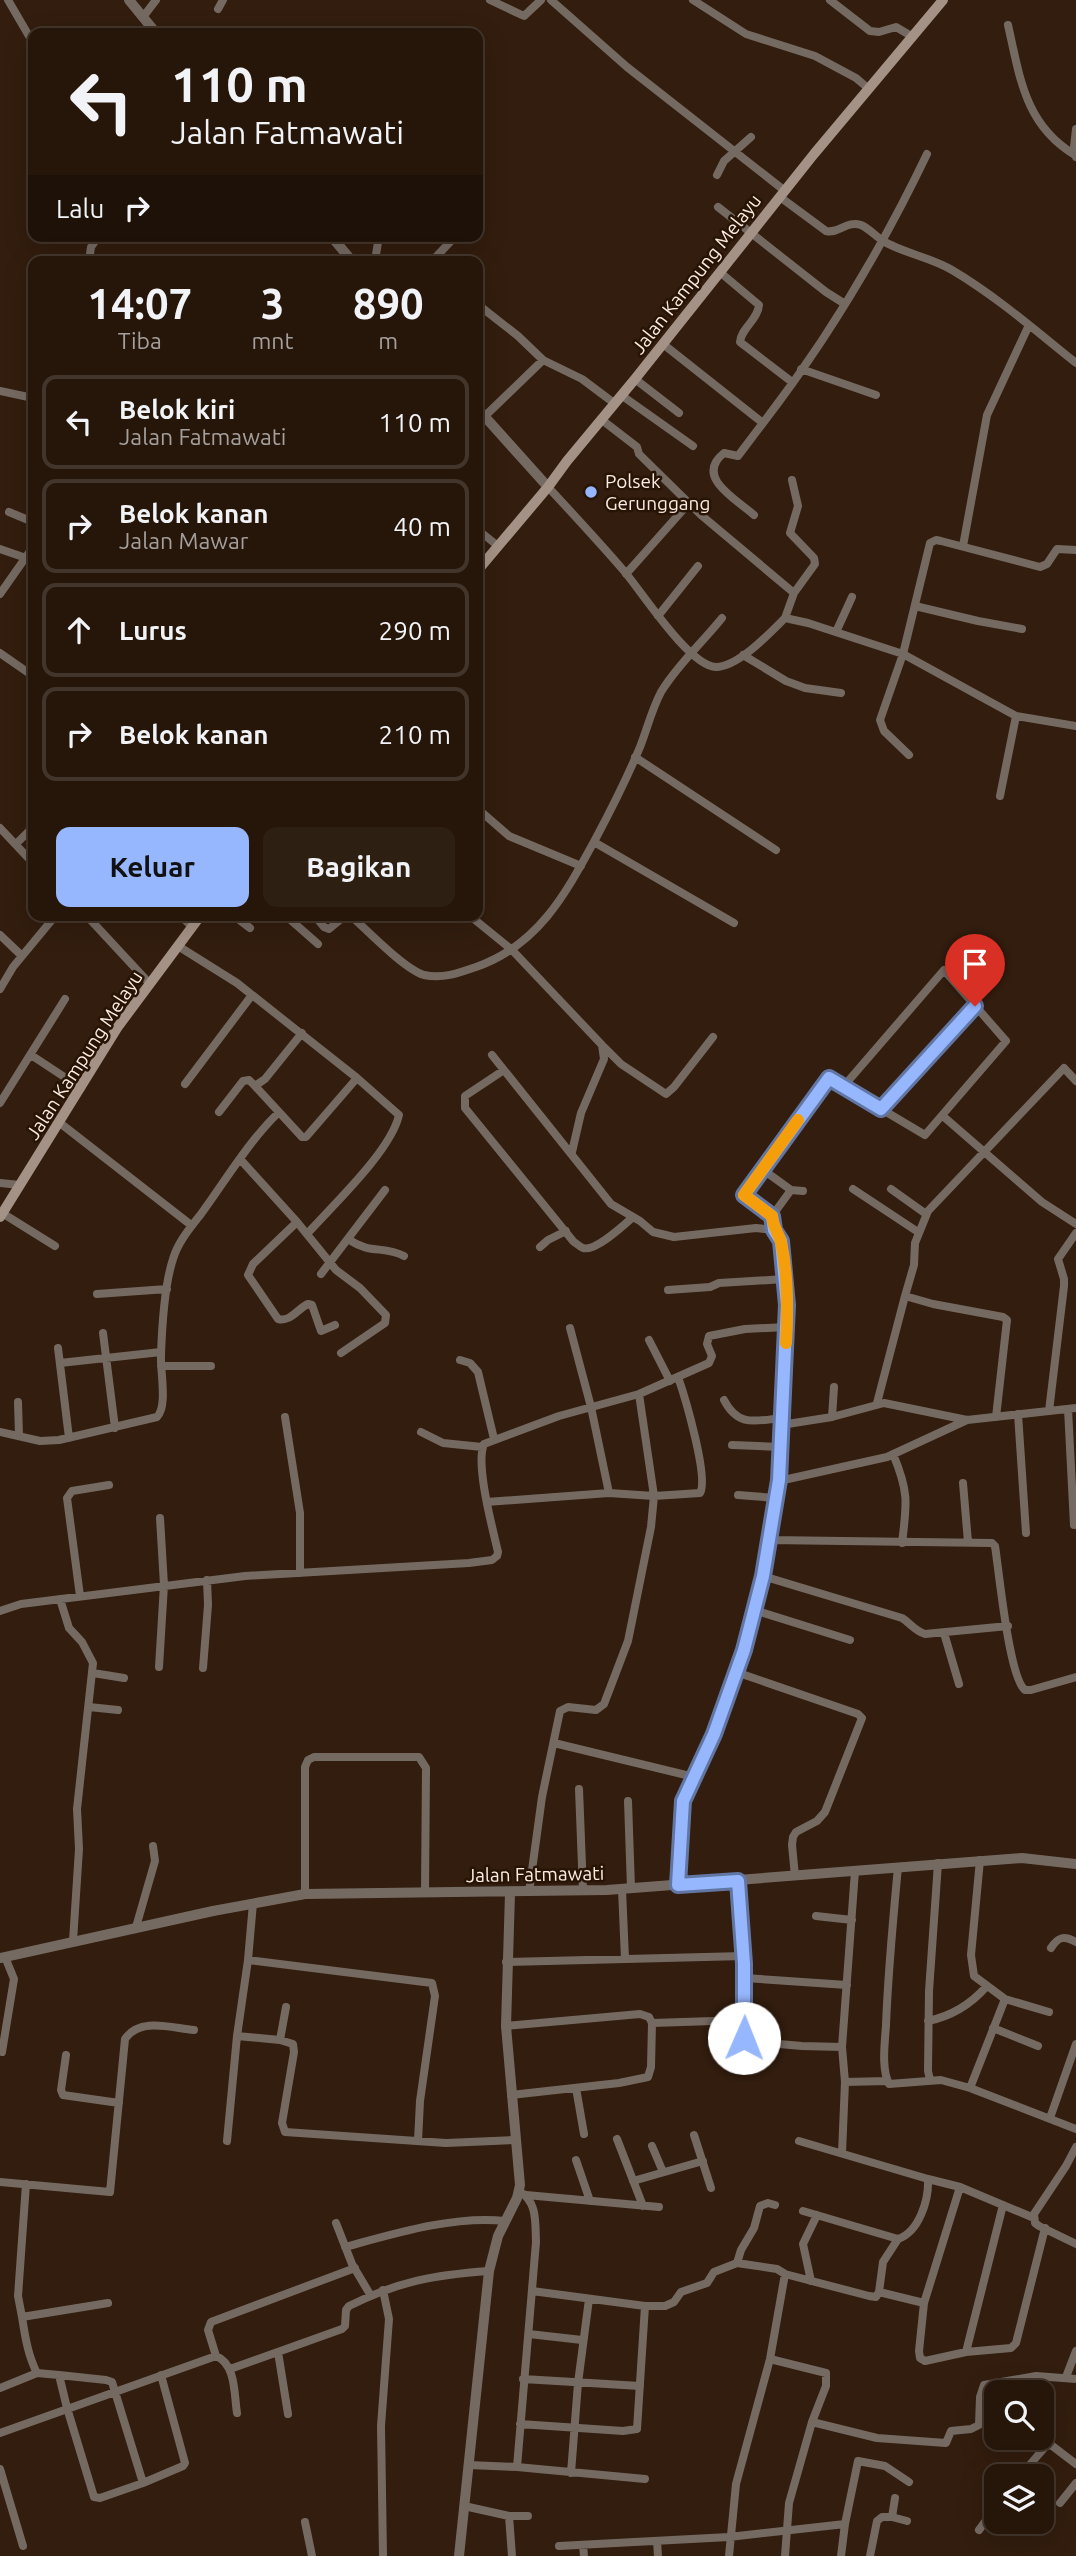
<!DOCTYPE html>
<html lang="id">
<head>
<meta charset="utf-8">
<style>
  :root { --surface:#26160a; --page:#2e1f13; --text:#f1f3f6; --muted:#a49f9c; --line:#42352b; --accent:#96b6fd }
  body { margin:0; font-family:Ubuntu,sans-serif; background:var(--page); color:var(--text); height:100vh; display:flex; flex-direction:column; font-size:26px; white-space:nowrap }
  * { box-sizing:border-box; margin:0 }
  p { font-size:23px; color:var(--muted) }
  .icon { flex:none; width:38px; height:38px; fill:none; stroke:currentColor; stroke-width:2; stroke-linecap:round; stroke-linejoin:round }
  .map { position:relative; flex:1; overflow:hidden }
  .sheet { position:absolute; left:28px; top:256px; width:455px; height:665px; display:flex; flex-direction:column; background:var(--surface); border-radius:14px; box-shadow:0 7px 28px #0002,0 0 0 2px var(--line) }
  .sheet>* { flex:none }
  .guide { position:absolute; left:28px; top:28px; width:455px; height:214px; border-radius:14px; box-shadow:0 7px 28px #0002,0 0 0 2px var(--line); background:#26160a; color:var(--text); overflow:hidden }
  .tools { position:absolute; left:984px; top:2380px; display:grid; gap:14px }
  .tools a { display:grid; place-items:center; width:70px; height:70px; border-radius:14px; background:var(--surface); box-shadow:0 7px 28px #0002,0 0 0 2px var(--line); font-size:35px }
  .pin { position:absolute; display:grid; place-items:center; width:60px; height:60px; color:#fff; margin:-72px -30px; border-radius:50% 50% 50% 0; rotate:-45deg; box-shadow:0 0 7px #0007 }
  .pin .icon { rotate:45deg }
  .me { position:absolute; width:77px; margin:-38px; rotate:1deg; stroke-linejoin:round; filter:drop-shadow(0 0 5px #0008) }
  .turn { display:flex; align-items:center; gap:24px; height:147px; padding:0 28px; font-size:32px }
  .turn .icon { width:91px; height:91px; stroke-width:2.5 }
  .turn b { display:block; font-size:49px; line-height:60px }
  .then { display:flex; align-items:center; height:66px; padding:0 28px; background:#0003; gap:14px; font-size:26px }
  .eta { display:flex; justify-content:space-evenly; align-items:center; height:119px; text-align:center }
  .eta b { font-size:42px; font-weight:600; line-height:49px }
  .primary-button { display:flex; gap:14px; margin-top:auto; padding:14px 28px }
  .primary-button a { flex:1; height:80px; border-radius:14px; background:var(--accent); color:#111; font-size:28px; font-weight:600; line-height:80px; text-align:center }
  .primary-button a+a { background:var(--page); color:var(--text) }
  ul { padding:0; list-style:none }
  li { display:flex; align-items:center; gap:21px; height:94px; margin:0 14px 10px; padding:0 14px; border:4px solid var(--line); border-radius:14px }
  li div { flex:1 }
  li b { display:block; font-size:26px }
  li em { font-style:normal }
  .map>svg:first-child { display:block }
</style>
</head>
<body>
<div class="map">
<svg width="1076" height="2556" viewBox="0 0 1076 2556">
  <rect width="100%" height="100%" fill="#321d0e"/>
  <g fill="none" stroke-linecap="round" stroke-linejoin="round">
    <path stroke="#756a62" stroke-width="8" d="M8 0 29 36
      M490 0 524 16 541 0
      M551 0 627 67 785 191
      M693 0 746 34 815 56 856 78 869 89
      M830 0 870 31 879 32 896 27 913 37
      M218 9 223 0
      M143 17 156 0
      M1008 25C1020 78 1025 125 1075 155
      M1076 157 1074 147 1076 129
      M717 175 724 161 751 137
      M780 197 826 231C839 234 847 220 861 225 870 229 875 236 883 241 903 253 930 257 952 270 996 296 1036 331 1076 363
      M718 207 826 292 845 304
      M89 261 91 247 99 236
      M375 261 379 236
      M432 261 452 240
      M721 273 759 305C758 320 741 328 740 342L792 382
      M481 307 518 336 543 360 582 379 614 403
      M663 344 763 423C827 340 882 248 927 154
      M801 369 876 395
      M635 379 679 413
      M0 391 33 398
      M621 395 693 446
      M484 417 543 360
      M602 420 637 447 639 454 701 515 794 593
      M548 487C574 515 600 543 624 571 642 592 689 666 716 667 738 667 769 634 785 618L808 623 903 654 1016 716 1076 726
      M9 512 33 522
      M754 515C736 499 694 477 724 453L738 456 763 423
      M478 530 498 546
      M963 546 987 415 1029 325
      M0 549 26 558
      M626 574 689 503
      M0 594 33 547
      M915 606 978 621 1022 629
      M658 616 698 566
      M785 618 794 593 815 564 814 558 790 533 798 506 792 480
      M836 632 852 597
      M0 653 33 676
      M743 655 786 681 805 688 841 693
      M909 755 884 731 880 720 903 654 930 543 936 540 941 541 1040 567 1047 564 1057 549 1076 550
      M635 757 776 850
      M1000 796 1016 716
      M478 809 509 836 581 866
      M0 828 33 863
      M594 842 734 923
      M16 844 33 827
      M86 915 150 984
      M180 915 192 927
      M233 915 250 928
      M285 915 318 944
      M314 915 324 927 329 929 346 915
      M350 915C367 930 404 969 424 975 443 979 459 973 476 967 539 945 566 893 596 838 612 808 627 778 640 747 647 729 652 709 661 692 678 664 702 643 722 618
      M397 915 399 917
      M469 915 512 950 602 1045 604 1059 581 1113 572 1152
      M0 935 22 956
      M178 946 237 983 357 1078 399 1115C391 1151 332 1206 307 1234
      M0 989 13 967 56 915
      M604 1047 621 1064 666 1094 674 1087 713 1037
      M31 1055 81 1088
      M492 1055 611 1204 640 1221 653 1232 674 1237 756 1228 774 1230
      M504 1070 465 1096V1108L573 1241C574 1242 582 1248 583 1248 595 1252 624 1225 633 1217
      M185 1084 252 995
      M255 1086 279 1112
      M0 1103 65 999
      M881 1109 975 1005
      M219 1112 243 1081 249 1080 255 1086 265 1079 302 1033
      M944 1117 1042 1202 1076 1224
      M60 1123 191 1225
      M240 1159 297 1222 336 1270 360 1288 386 1315 385 1323 341 1353
      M762 1169 791 1190
      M0 1183 20 1185
      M853 1189 918 1232
      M891 1189 926 1214
      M2 1213 55 1246
      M772 1216 791 1190 803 1191
      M297 1222 253 1264 248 1275 278 1319C291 1322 297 1309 308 1304L312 1305 321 1331 335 1325
      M348 1239C371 1255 383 1245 404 1256
      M540 1247 548 1240 566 1231
      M321 1274 385 1190
      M668 1290 710 1287 719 1283 785 1279
      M97 1294 167 1289
      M905 1296 914 1265 915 1243 928 1211 1064 1068 1076 1081
      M570 1328 591 1407 609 1493
      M103 1333 115 1428
      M649 1340 670 1381
      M58 1348 69 1438
      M460 1360 470 1363 478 1372 494 1439
      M60 1363 161 1352
      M161 1366H211
      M639 1394 654 1496 700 1493C709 1478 685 1397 678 1377
      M724 1400C738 1427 755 1421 781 1418
      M18 1402 19 1436
      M877 1403 905 1296 933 1304 1003 1317 1007 1320 996 1417
      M1068 1409 1074 1525
      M1049 1411 1064 1286V1279L1058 1259 1076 1233
      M1018 1414 1026 1533
      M285 1417 300 1513V1573
      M832 1417 834 1387
      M781 1425 787 1305 781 1241 774 1230 772 1216 744 1195 829 1078 925 1135 1006 1041 944 970 843 1087
      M0 1432 40 1441 59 1440 157 1417C168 1406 160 1371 161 1355 162 1326 164 1286 173 1259 178 1242 190 1228 201 1214 226 1180 248 1142 279 1112L302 1137H306L357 1078
      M421 1432 443 1443 482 1447
      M732 1445 780 1447
      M893 1454C909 1492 907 1503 902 1543
      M779 1481 887 1457 967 1420
      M963 1483 968 1542
      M738 1495 776 1498
      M487 1502 609 1493 654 1496 651 1527 628 1641 604 1704 596 1710 568 1707 560 1711 542 1797 529 1892
      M769 1540 992 1543 995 1546C999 1571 1009 1678 1025 1690H1031L1076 1677
      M763 1576 902 1618C910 1623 915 1631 925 1634L1008 1626
      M80 1596 67 1498 72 1491 109 1485
      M60 1599 69 1628 82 1642 93 1663 77 1809 79 1849 73 1941
      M754 1610 850 1640
      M0 1611 21 1604 245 1576 469 1563 492 1560 497 1556 498 1552C493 1530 475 1464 484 1444L559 1416 639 1394 709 1363 712 1356 707 1344 709 1336 745 1329 787 1327
      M944 1633 959 1684
      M159 1667 164 1585 160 1518
      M203 1668 208 1605 207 1580
      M736 1672 858 1714 862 1718 825 1812 817 1821 796 1832 793 1837 792 1845 795 1876
      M93 1673 124 1678
      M89 1707 118 1710
      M554 1743 694 1777
      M579 1789 583 1891
      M628 1801 631 1888
      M980 1860 971 1955 974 1976 1005 1999 1049 2012
      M898 1867C893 1920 888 1972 886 2025 885 2042 881 2068 889 2084L941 2080 970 2088 1076 2129
      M738 1881 744 1964 745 2041 802 2046 842 2047
      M678 1885 683 1801 714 1735 744 1650 763 1576 779 1481 781 1425 832 1417 884 1403 967 1420 1076 1408
      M622 1889 625 1959
      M305 1894V1767L308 1760 314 1757H419L426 1768 425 1893
      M253 1903 248 1960 237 2036 280 2040 293 2044 294 2052 282 2123 285 2132 446 2143 516 2140
      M816 1916 852 1920
      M136 1927 155 1861 153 1846
      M1051 1948C1058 1937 1064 1935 1076 1942
      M248 1960 432 1983 435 1996 420 2101 418 2141
      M506 1962 744 1956
      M745 1978 847 1985
      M928 2021C952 2016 970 2005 986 1987
      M652 2023 744 2020
      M506 2026 640 2014 649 2017 652 2023 651 2067 648 2077 619 2083 511 2095
      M993 2028 1038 2046
      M280 2040 286 2007
      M2 2052 14 1979 5 1957
      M66 2055 61 2090 63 2095 119 2103
      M930 2080 928 2071 929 1991 938 1863
      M845 2082 887 2081
      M576 2088 584 2134
      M970 2088 1005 1999
      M1050 2118 1076 2044
      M694 2135 711 2188
      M617 2139 643 2206
      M227 2141 237 2036
      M799 2141 928 2179C929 2200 919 2232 898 2239L803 2211
      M652 2146 663 2172
      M1076 2147 1066 2166 1034 2214 1035 2223 1039 2226 1076 2244
      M842 2153 845 2082 842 2047 855 1871
      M576 2160 590 2201
      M928 2179 960 2187 1034 2218
      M633 2181 703 2161
      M0 2182 110 2192 125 2039C140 2017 171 2028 194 2030
      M960 2187 924 2303 919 2351 920 2358 925 2361 966 2352 1011 2348 1016 2343 1045 2228
      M526 2195 659 2207
      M336 2223 352 2264 371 2296
      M345 2247C393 2234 455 2215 505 2221
      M737 2263 741 2250 754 2228 760 2206 768 2203 775 2205
      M811 2281 803 2244 817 2215
      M532 2291 645 2306H665L674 2302 681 2292 707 2283 714 2272 737 2263 777 2269 785 2274 869 2296 876 2297 879 2292 924 2303
      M879 2292 883 2262 898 2239
      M108 2303 22 2317C25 2336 28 2356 37 2373L59 2375 67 2408 94 2497 100 2498 143 2483
      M22 2317 18 2296 26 2184
      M529 2334 582 2340
      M278 2352 288 2414
      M966 2352 1003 2205
      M216 2356 208 2330 211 2322 355 2268
      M770 2359 826 2373V2386L812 2422
      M230 2369 342 2329 345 2326 346 2310 349 2306C399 2281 434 2275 489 2271
      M59 2375 106 2380 112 2382 143 2483 183 2466 185 2463 161 2375
      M1066 2377 1076 2351
      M523 2379 640 2386
      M0 2388 37 2373
      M520 2424 623 2431 637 2429 645 2306
      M0 2433 216 2356C236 2364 234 2394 237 2413
      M469 2465 517 2467 645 2479
      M517 2467 536 2242C535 2223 538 2202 519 2191
      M0 2469 23 2546
      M571 2473 578 2383 589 2299
      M1020 2476 1046 2446 1051 2445 1076 2464
      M1060 2503 1076 2483
      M464 2506 509 2516 512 2556
      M509 2516H528
      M892 2517 907 2521
      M305 2522 312 2556
      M979 2530 996 2507
      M657 2541 658 2556
      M583 2545 584 2556
      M559 2546 729 2537 845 2524
      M383 2556 381 2426 389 2319 383 2290
      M729 2556 736 2484 770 2359 785 2274
      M785 2556 789 2503 812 2422 877 2438 946 2443 951 2431 971 2429 979 2425 980 2397 984 2385 1036 2376 1076 2379
      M841 2556 845 2524 858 2461 885 2466 909 2482
      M870 2556 877 2521 882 2517H892L895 2498"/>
    <path stroke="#756a62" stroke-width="10" d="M129 0 156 33
      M331 236 352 261
      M478 409 548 487
      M0 1958 213 1911 305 1894 607 1890 1022 1858 1076 1864
      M459 2556 489 2271 498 2236 517 2198 520 2185 506 2026 510 1893"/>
    <path stroke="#a59286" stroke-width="10" d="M478 570 548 487 567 461 635 379 814 154 943 0
      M0 1217 117 1028 201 915"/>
  </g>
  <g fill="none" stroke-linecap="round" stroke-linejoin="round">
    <g stroke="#6276a4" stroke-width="18">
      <path id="route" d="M744 2038V1964L738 1881 678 1885 683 1801 714 1734 744 1650 763 1576 779 1480 787 1305 781 1241 774 1230 772 1216 744 1195 829 1078 881 1109 975 1006"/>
    </g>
    <use href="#route" stroke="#96b6fd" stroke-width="12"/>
    <path stroke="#f59e0b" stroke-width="12" d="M786 1343C788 1310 788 1274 781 1242 778 1232 773 1227 772 1216L744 1195 798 1120"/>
  </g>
  <circle fill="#96b6fd" stroke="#281405" stroke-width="2.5" cx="591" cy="492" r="7"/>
  <g text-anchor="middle" stroke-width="5" stroke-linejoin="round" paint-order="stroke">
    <g font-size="19" fill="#fbece3" stroke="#281405">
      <text transform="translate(696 274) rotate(-52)" y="7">Jalan Kampung Melayu</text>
      <text transform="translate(84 1055) rotate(-57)" y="7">Jalan Kampung Melayu</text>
      <text transform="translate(535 1874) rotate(-1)" y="7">Jalan Fatmawati</text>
    </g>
    <g font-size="19" fill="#fbece3" stroke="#281405" text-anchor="start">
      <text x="605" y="488">Polsek<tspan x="605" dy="22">Gerunggang</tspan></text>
    </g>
  </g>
</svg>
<div class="tools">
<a><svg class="icon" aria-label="search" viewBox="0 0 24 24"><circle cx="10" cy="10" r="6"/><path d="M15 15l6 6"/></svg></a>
<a><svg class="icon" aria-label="layers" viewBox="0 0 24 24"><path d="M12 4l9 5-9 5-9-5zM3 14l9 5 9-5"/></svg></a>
</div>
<div class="pin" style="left:975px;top:1006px;background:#d93025"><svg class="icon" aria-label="arrive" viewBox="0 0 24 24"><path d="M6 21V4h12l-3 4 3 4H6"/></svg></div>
<svg class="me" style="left:744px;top:2038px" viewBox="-20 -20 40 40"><circle r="19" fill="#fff"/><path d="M0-13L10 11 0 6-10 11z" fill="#96b6fd"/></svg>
<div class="guide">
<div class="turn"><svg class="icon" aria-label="left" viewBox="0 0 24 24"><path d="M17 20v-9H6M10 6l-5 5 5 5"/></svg><div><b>110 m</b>Jalan Fatmawati</div></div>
<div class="then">Lalu<svg class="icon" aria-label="right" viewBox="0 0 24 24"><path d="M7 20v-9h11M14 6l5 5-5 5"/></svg></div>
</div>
<section class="sheet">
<div class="eta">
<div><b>14:07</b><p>Tiba</p></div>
<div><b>3</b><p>mnt</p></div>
<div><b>890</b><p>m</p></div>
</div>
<ul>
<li><svg class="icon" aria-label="left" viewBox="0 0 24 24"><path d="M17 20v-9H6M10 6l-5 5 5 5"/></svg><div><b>Belok kiri</b><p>Jalan Fatmawati</p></div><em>110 m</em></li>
<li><svg class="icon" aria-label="right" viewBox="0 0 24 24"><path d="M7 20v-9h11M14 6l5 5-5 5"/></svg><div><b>Belok kanan</b><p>Jalan Mawar</p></div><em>40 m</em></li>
<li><svg class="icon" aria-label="ahead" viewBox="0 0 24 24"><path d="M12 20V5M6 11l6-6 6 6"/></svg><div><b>Lurus</b></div><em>290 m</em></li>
<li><svg class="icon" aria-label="right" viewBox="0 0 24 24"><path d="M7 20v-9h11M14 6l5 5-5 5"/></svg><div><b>Belok kanan</b></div><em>210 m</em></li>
</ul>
<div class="primary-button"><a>Keluar</a><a>Bagikan</a></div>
</section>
</div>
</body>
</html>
